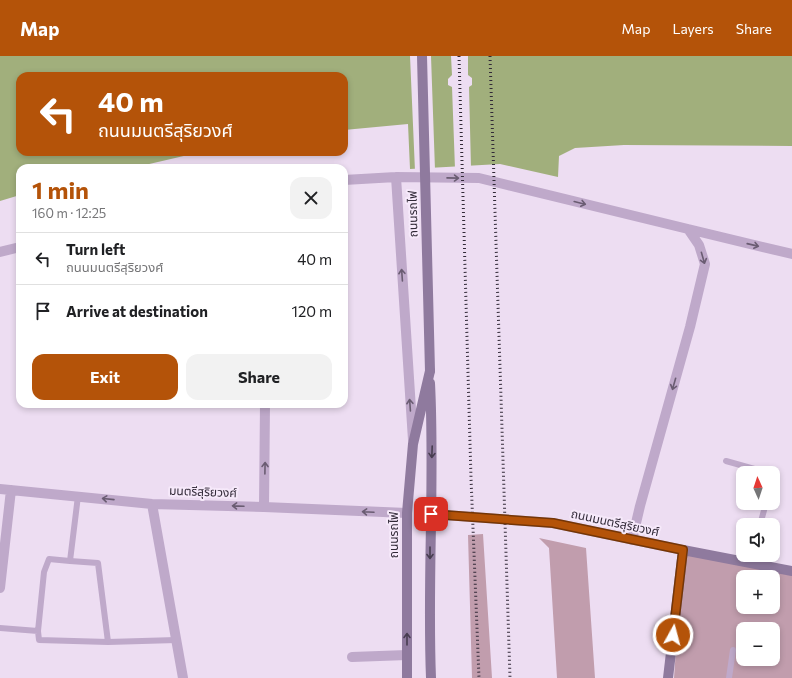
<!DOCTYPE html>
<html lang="en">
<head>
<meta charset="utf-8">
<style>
  :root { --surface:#fff; --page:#f2f2f2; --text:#202124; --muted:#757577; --line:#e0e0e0; --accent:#b45309 }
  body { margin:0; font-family:Commissioner,"Noto Sans Thai",sans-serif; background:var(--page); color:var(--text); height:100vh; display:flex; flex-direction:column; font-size:15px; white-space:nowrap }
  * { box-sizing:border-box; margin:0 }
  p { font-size:13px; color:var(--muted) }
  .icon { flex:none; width:22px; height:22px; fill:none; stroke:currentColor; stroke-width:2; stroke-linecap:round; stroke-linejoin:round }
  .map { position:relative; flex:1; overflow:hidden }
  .side { position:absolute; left:16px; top:108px; width:332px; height:244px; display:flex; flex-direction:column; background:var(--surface); border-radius:12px; box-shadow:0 2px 6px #0003 }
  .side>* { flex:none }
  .top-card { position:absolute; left:16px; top:16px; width:332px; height:84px; border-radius:12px; box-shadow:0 2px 6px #0003; background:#b45309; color:#fff; overflow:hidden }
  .needle { width:26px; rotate:357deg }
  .controls { position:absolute; left:736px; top:410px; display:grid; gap:8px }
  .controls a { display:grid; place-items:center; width:44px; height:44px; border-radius:8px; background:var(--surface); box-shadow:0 2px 6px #0003; font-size:20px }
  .pin { position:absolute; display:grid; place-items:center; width:34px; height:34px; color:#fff; margin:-17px; border-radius:8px; box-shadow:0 2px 6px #0006 }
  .me { position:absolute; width:44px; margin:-22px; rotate:7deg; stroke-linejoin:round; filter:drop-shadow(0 0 3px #0008) }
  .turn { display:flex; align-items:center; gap:14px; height:84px; padding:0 16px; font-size:18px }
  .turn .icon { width:52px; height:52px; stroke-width:2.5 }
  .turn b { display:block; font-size:28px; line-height:34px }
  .round { display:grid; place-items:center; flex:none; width:42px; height:42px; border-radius:12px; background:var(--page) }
  .overview { display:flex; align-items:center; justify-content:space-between; height:68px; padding:0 16px }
  h1 { font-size:24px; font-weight:700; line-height:30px; color:var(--accent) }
  .cta { display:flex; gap:8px; margin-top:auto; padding:8px 16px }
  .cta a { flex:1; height:46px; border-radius:12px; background:var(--accent); color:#fff; font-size:16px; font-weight:700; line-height:46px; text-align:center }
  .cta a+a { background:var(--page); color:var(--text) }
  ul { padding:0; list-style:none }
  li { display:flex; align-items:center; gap:12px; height:52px; padding:0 16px; border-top:1px solid var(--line) }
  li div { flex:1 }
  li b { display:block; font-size:15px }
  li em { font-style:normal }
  header { display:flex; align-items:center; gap:24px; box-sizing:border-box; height:56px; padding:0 20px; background:var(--accent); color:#fff }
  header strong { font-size:19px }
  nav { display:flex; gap:22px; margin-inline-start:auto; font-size:14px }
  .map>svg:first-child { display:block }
</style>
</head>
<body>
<header>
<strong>Map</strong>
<nav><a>Map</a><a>Layers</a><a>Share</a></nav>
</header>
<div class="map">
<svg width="792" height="622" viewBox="0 0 792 622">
  <rect width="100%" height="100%" fill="#edddf2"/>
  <path fill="#c19dad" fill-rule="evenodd" d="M483 478 492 622H472L468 479Z
    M539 482 586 492 595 622H557L549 492Z
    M683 494 792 516V622H674ZM743 521H773V551H743ZM743 573H773V603H743Z"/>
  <path fill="#a1af7c" d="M0 0H792V90L624 89 575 92 559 100 558 121 500 108 410 113 408 68 344 74V20H20V96H201L132 112H20V139L0 145Z"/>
  <path fill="#edddf2" d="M410 0H431L435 114 415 115Z
    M451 0H468V19L472 22V29L469 31 471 112 455 113 452 31 448 29V23L452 19Z"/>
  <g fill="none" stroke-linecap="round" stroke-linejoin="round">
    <path stroke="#bfa9ca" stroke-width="6" d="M726 405 769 417
      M773 418V419
      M760 469 766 447
      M70 505 49 503 44 516 38 575 39 584 108 586 98 507 70 505 78 440
      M0 572 38 575
      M108 586 176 584
      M729 622 733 594"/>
    <path stroke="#bfa9ca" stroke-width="10" d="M396 121 413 384
      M344 124 396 121 479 122 688 173 699 189 705 208 690 271 640 450 632 484
      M688 173 792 198
      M0 196 20 191
      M0 433 152 448 264 451 407 457
      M152 448 183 622
      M264 451 265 348
      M431 458 553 467 683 494
      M0 532 11 434
      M352 601 407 599"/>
    <path stroke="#8f7a9e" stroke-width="10" d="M430 327C435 425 427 524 431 622
      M407 622V457L413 388 430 315
      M668 622 683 494 792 515"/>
    <path stroke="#312937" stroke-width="3" stroke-dasharray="1 3" stroke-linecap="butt" d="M459 0 471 422 479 622
      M490 0 510 622"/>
    <path stroke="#8f7a9e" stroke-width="10" d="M422 0 430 315"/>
  </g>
  <defs><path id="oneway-shaft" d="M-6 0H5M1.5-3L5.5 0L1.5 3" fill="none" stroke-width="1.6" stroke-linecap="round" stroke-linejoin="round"/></defs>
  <g stroke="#6a5c72">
    <use href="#oneway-shaft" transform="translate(453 122) rotate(1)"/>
    <use href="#oneway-shaft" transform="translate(580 147) rotate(14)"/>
    <use href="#oneway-shaft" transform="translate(753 189) rotate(13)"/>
    <use href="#oneway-shaft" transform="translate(703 202) rotate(74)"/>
    <use href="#oneway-shaft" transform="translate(402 219) rotate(-94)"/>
    <use href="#oneway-shaft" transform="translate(674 328) rotate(106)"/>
    <use href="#oneway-shaft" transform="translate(410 349) rotate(-94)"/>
    <use href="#oneway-shaft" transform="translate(265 412) rotate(-89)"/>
    <use href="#oneway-shaft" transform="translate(108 443) rotate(-174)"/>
    <use href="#oneway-shaft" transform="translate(238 450) rotate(-178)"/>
    <use href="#oneway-shaft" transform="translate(368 456) rotate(-177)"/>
  </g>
  <g stroke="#483d51">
    <use href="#oneway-shaft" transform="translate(432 396) rotate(92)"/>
    <use href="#oneway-shaft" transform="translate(430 497) rotate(90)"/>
    <use href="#oneway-shaft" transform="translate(407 583) rotate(-90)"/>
  </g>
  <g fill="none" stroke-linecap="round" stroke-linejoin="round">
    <g stroke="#753606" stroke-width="10">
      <path id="route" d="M431 458 553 467 683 494 673 579"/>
    </g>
    <use href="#route" stroke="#b45309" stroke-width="7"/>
  </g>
  <g text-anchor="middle" stroke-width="4" stroke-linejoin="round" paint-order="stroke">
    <g font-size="12" fill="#312937" stroke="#f6e9fa">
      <text transform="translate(413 158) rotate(-91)" y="4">ถนนรถไฟ</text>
      <text transform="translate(203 436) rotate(2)" y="4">มนตรีสุริยวงศ์</text>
      <text transform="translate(615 467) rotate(12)" y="4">ถนนมนตรีสุริยวงศ์</text>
      <text transform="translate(394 479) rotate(-90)" y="4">ถนนรถไฟ</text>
    </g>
  </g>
</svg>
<div class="controls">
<a><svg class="needle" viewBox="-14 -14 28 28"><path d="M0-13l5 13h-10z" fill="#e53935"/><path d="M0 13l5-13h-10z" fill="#757577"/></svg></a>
<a><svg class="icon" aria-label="sound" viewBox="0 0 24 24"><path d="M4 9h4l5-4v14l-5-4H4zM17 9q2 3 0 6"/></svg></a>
<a>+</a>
<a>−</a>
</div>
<div class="pin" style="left:431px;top:458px;background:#d93025"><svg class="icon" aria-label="arrive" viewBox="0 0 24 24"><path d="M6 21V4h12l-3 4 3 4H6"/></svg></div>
<svg class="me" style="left:673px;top:579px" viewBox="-20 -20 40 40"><circle r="17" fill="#b45309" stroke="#fff" stroke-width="3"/><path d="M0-11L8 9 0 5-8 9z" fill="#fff"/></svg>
<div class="top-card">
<div class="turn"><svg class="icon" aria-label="left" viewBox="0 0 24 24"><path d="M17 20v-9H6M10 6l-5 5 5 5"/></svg><div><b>40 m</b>ถนนมนตรีสุริยวงศ์</div></div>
</div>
<section class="side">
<div class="overview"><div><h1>1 min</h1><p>160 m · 12:25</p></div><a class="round"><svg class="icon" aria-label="close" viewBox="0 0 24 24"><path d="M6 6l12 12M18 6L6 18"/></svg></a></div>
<ul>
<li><svg class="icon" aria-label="left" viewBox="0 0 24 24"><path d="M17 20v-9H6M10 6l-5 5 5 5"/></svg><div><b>Turn left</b><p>ถนนมนตรีสุริยวงศ์</p></div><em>40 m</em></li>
<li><svg class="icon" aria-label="arrive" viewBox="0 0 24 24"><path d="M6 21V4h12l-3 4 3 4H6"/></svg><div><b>Arrive at destination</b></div><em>120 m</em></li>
</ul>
<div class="cta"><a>Exit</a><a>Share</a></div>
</section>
</div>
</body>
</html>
